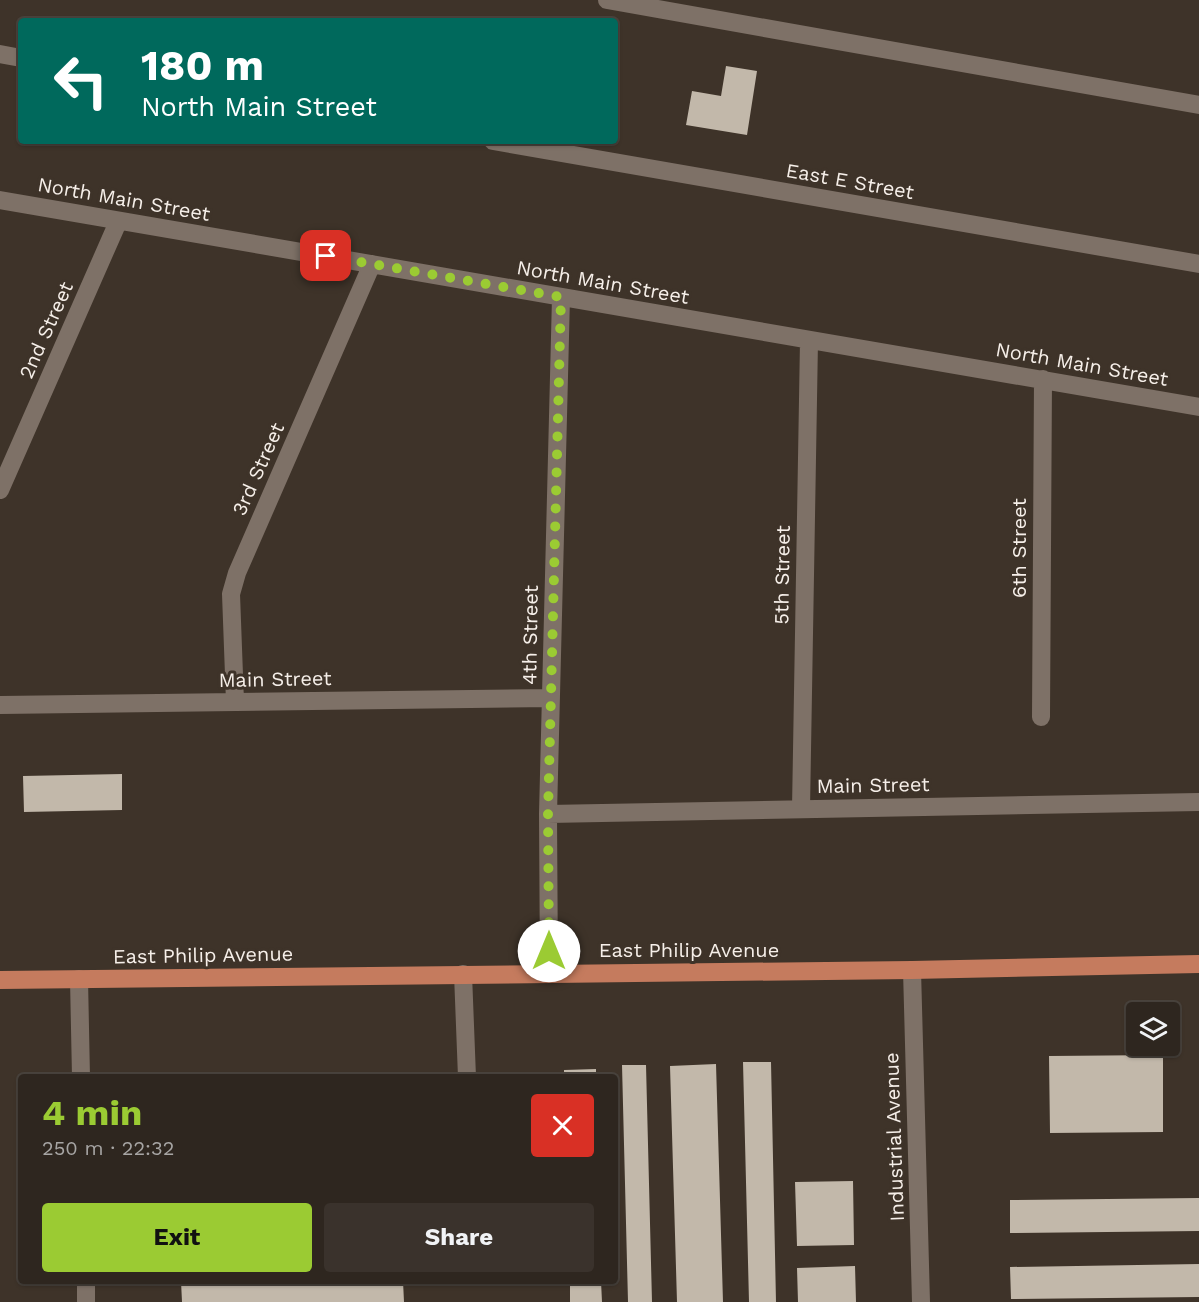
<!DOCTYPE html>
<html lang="en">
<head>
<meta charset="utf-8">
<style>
  :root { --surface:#2e261f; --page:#3a322c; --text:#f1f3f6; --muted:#a7a5a4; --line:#49433d; --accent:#9bcb33 }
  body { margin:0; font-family:"Work Sans",sans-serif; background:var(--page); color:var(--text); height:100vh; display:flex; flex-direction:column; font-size:22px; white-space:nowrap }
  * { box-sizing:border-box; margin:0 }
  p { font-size:20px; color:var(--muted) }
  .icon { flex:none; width:33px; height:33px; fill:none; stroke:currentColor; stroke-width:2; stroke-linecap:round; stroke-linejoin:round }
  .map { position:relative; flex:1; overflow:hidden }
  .drawer { position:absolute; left:18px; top:1074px; width:600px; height:210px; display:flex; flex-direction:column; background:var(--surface); border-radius:6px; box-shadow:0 2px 4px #0004,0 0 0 2px var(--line) }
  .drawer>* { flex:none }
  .guide { position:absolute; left:18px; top:18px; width:600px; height:126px; border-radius:6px; box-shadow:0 2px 4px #0004,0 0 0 2px var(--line); background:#00695c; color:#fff; overflow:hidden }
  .fabs { position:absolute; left:1126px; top:1002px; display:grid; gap:12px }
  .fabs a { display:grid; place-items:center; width:54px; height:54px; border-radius:6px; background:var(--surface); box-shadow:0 2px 4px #0004,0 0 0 2px var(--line); font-size:30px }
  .pin { position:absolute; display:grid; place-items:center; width:51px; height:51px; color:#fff; margin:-26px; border-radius:12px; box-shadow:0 3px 9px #0006 }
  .me { position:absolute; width:66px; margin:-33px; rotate:0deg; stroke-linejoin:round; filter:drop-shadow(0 0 4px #0008) }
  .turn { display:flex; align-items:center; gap:21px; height:126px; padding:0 24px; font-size:27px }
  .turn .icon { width:78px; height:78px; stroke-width:2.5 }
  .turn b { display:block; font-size:42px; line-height:51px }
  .round { display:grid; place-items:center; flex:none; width:63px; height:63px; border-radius:6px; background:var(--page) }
  .headline { display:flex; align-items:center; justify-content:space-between; height:102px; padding:0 24px }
  h1 { font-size:36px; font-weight:700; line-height:45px; color:var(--accent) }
  .primary-button { display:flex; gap:12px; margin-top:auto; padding:12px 24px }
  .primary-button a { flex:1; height:69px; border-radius:6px; background:var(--accent); color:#111; font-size:24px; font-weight:700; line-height:69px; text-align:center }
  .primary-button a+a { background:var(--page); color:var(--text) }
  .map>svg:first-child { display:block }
</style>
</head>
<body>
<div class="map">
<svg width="1199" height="1302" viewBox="0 0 1199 1302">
  <rect width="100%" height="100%" fill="#3e3329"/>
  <path fill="#c2b8aa" d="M726 66 757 71 747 135 686 125 692 91 721 96Z
    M122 774V810L24 812 23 776Z
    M1163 1055V1132L1050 1133 1049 1056Z
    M743 1062H771L776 1302H749Z
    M716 1064 723 1302H677L670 1066Z
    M622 1065H646L652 1302H628Z
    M596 1069V1077H564V1070Z
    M853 1181 854 1245 797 1246 795 1182Z
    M1199 1198V1231L1010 1233V1200Z
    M1199 1264V1297L1011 1299 1010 1267Z
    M855 1266 856 1302H798L797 1268Z
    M181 1281H403L404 1302H182Z
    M570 1281H601L602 1302H570Z"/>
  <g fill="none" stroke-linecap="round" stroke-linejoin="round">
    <path stroke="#7e7167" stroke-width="18" d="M607 0 1199 105
      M0 54 21 58
      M493 141 1199 264
      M0 200 1199 407
      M0 490 118 222
      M235 702 231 594 237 573 372 264
      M0 705 551 698
      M1041 717 1043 379
      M801 809 809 341
      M548 814 1199 802
      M912 970 921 1302
      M549 973 548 814 561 297
      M463 974 467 1077
      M79 979 81 1077
      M86 1281V1302"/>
    <path stroke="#c57b5e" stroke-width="18" d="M0 980 912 970 1199 964"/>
  </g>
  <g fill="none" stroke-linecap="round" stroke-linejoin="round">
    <path stroke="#9bcb33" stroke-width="10" stroke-dasharray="0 18" d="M326 256 561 297 548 814 549 951"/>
  </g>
  <g text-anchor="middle" stroke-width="6" stroke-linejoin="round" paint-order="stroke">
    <g font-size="20" fill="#f6efe9" stroke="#3e3329">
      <text transform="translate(850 181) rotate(10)" y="7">East E Street</text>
      <text transform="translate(124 199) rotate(10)" y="7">North Main Street</text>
      <text transform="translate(603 282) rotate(10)" y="7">North Main Street</text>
      <text transform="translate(46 330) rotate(-66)" y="7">2nd Street</text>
      <text transform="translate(1082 364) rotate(10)" y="7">North Main Street</text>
      <text transform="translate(258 469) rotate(-66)" y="7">3rd Street</text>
      <text transform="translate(1019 548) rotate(-90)" y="7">6th Street</text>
      <text transform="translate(782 575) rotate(-89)" y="7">5th Street</text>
      <text transform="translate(530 635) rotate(-89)" y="7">4th Street</text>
      <text transform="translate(275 679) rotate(-1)" y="7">Main Street</text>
      <text transform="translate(873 785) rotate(-1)" y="7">Main Street</text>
      <text x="689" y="957">East Philip Avenue</text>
      <text transform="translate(203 955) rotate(-1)" y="7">East Philip Avenue</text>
      <text transform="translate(894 1137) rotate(-92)" y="7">Industrial Avenue</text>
    </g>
  </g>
</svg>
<div class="fabs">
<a><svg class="icon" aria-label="layers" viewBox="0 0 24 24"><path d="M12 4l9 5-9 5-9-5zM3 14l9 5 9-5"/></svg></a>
</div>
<div class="pin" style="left:326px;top:256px;background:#d93025"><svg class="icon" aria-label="arrive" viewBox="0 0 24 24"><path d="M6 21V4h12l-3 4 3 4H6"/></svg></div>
<svg class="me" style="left:549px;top:951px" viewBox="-20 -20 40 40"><circle r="19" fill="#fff"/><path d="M0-13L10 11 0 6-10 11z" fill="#9bcb33"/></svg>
<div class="guide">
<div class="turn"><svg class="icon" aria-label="left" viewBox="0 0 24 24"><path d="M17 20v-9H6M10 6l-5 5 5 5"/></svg><div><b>180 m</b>North Main Street</div></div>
</div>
<section class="drawer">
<div class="headline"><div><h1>4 min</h1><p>250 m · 22:32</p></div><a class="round" style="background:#d93025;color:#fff"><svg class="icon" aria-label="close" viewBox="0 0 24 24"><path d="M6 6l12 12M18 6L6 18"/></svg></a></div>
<div class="primary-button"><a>Exit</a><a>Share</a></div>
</section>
</div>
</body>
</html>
